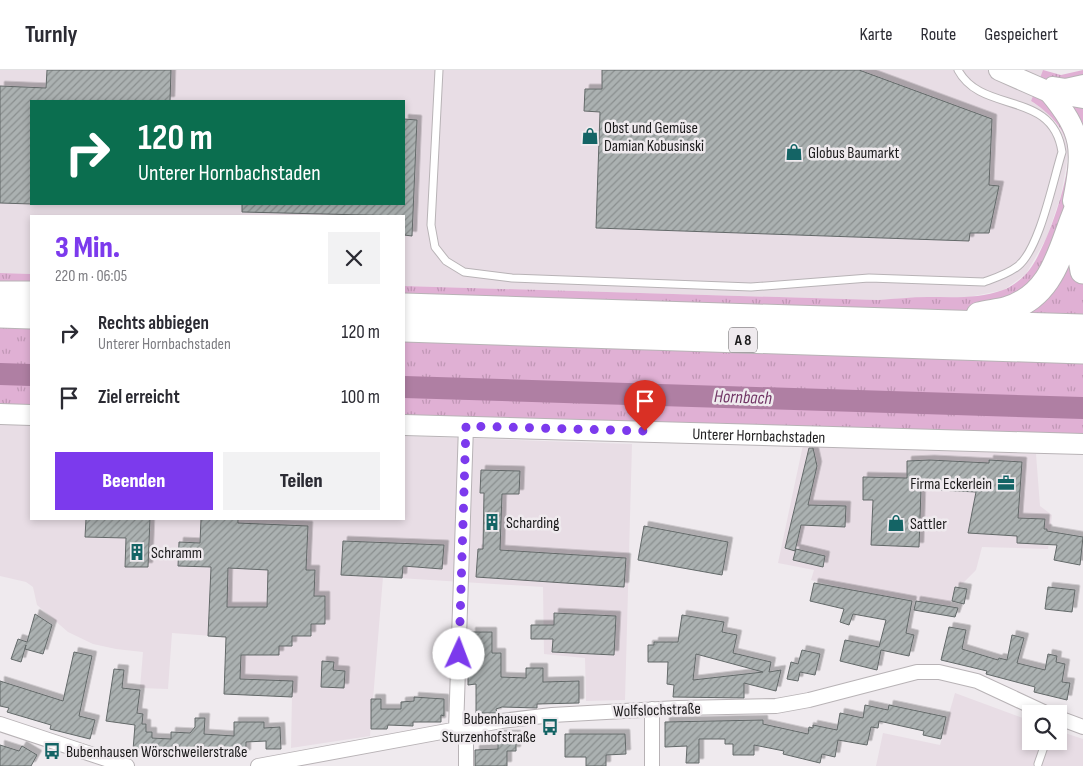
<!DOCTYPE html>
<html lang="de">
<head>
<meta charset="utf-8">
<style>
  :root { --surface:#fff; --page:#f2f2f3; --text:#2b2b33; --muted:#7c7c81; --line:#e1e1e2; --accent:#7c3aed }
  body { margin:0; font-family:"Sofia Sans Condensed",sans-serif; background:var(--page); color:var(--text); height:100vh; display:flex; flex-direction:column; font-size:19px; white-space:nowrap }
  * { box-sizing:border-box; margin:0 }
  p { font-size:16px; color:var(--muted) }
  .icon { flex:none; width:28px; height:28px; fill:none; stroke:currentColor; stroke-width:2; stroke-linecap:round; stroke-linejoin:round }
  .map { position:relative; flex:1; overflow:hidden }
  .details { position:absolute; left:30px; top:145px; width:375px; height:305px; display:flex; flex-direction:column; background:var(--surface); border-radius:0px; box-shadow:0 2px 8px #0003 }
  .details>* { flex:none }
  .guide { position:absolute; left:30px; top:30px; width:375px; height:105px; border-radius:0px; box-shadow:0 2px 8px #0003; background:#0b6e4f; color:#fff; overflow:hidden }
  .buttons { position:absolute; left:1022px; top:635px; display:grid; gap:10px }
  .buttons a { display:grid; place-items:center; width:45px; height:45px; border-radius:0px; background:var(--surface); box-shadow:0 2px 8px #0003; font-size:25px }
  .pin { position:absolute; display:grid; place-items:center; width:42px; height:42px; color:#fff; margin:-51px -21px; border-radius:50% 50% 50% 0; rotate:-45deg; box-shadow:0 0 5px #0007 }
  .pin .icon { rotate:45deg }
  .me { position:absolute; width:55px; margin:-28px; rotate:2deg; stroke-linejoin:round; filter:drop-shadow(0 0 4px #0008) }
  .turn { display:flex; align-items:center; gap:18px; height:105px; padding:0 25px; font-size:22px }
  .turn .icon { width:65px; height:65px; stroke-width:2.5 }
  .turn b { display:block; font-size:35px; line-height:42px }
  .round { display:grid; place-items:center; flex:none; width:52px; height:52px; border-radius:0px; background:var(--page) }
  .summary { display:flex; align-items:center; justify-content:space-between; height:85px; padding:0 25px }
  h1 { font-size:30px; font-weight:800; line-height:38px; color:var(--accent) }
  .action { display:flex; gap:10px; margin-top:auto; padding:10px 25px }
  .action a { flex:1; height:58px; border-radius:0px; background:var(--accent); color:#fff; font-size:20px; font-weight:800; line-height:58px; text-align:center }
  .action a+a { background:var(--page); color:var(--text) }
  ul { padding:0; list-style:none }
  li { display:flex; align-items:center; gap:15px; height:65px; padding:0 25px }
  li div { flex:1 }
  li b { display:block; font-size:19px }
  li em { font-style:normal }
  header { display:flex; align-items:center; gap:30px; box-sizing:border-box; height:70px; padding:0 25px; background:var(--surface); border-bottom:1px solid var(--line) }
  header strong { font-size:24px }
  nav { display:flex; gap:28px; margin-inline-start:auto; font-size:18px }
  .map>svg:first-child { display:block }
</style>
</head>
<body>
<header>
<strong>Turnly</strong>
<nav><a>Karte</a><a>Route</a><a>Gespeichert</a></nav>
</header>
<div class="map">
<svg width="1083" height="696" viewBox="0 0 1083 696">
  <defs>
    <pattern id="grass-tufts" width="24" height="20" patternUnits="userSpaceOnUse" patternTransform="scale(1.25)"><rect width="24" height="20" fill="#e0b0d4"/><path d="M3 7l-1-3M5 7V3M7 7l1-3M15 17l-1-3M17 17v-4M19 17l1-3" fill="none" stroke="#c097b5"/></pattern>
    <pattern id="building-hatch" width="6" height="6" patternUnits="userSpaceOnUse" patternTransform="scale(1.25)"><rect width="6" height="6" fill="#abb1b1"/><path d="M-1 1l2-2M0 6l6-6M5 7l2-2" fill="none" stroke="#8a8f8f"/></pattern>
    <filter id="shadow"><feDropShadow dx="4.5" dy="-4.5" stdDeviation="0" flood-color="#0004"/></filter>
  </defs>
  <rect width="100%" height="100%" fill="#efeaee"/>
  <path fill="#e8dde5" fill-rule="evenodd" d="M0 0H1043L1031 31 1048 43 1065 67 1069 80 1061 125 1047 167 1026 204 1004 220 964 228 926 227 878 230 404 216V146H31V204L0 203ZM31 31H404V134H31Z
    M0 353 31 354V449H404V366L632 374 625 630 586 631 585 588 544 584 543 517 383 507 370 666 291 678 292 626 224 624 226 567 172 563 168 619 140 618 143 582 116 579 93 574 68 562 37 535 33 517 26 512 0 506Z
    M803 375 1036 384 1040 436 1052 445 1048 479 982 477 976 500 963 513 955 517 950 536 855 521 811 510 814 500 778 493Z
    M955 623 1031 651V671H1059V661L1083 669V696H876L883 663 940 675Z"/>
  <path fill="url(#grass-tufts)" d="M1043 0 1061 5 1083 0V364L404 345V216L878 230C895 229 911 227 928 227 953 227 979 229 1003 220 1010 218 1020 210 1025 205 1044 187 1073 103 1068 77 1064 57 1048 42 1031 31Z
    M0 203 31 204V336H0Z"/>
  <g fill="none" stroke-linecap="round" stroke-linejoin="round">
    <path stroke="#af7fa3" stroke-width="22" d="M0 304 31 305
      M404 317 1083 338"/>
  </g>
  <path fill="url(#building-hatch)" stroke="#636969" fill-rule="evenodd" filter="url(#shadow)" d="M47 0H171L170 31H31V134L0 133V16L46 18Z
    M602 0H859L992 49 989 115 999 116 989 163H970L969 171 596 158 600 42 584 41 585 19H602Z
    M404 49 417 50 412 166 404 165V146L242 142V134H404Z
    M809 378H813L817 396 808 435 846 436 845 457 801 455 795 481 785 478Z
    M930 390 989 393V390L1022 392 1018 448 1045 449 1044 459H1047V461L1083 467 1080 495 1054 490 1057 475 1017 473V466L968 463 976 422 921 419 919 477 871 475 873 430H863V407L907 408V391Z
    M481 400 520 401 519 424H502L500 480 626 488 624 517 476 507 478 479H483L484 423H480Z
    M86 449H150L148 497H125L126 468 85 467Z
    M201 449H238V453L308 456 306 500H315L314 526H325V554H311V566H292V576H279V585H241L240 609 293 611 292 627 224 624 226 567 208 566 211 497 178 496 179 472 200 473ZM228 498 268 500 267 537H227Z
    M644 456 728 472 722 505 638 490Z
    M343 471 444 475 442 499 403 496 402 508 341 505Z
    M796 479 825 486 823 497 793 490Z
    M814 513 912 531 906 563 914 565 909 586 881 580 877 600 840 591 845 570 879 577 886 550 853 544 849 555 840 552 844 539 810 531Z
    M955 517 967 519 964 534 952 531Z
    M1048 517 1075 520 1072 542 1045 539Z
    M916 531 958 538 955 547 914 540Z
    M554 543 616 546 614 585 552 582 553 569H531V555H554Z
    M35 544 52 555 43 584 25 579 26 575 21 592 11 589 18 569 27 572Z
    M682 545 724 552 722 562 737 565 733 583 771 592 769 602 781 600 776 621 744 613V628L673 627 674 615 667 614 668 592H648V575H654V572H678ZM696 584 763 602 693 610Z
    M949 557 966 560 962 579 998 590 999 588 1007 590 1012 565 1024 568 1017 593 1045 600 1048 584 1057 586 1056 592 1065 594 1062 612 1070 613 1067 630 1034 622 1035 617 986 604 987 601 941 590Z
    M471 562H492V583H501V607L526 608V598H543V612L579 611V633L537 634V638L502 637 496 639 497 643H476V614L468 615V595H472Z
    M802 580 820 584 815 605 800 602 798 611 787 609 791 592 798 594Z
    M74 582 92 586 79 646 95 650 90 669 50 659 51 655 7 642 9 638 0 636V611L63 631Z
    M322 591 334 592 333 600 345 601 344 618 321 617Z
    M114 599 124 600 122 618 140 620 137 643 143 644 142 654H146V662H152V668L171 669V662L190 663 195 657V648H205L204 664 234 666V652H264V658L280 657 281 679H266V671L246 672V684L170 681V683L133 680 135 655 106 651Z
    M414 627 444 629V646L441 645V652H413V656L388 655 387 659H371V629H381V639H401V632L414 631Z
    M865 635 888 640 889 635 946 647 941 669 923 665 924 661 879 651 878 658 871 657 867 675 838 670 835 687 822 684 820 693 783 684 784 681 754 675V685H733V674H725V669H699V693H686L687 676 665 677V652L763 650V654L808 664 809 657 813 658V655L837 660 840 643 863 648Z
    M565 664H625L626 684 606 685V696H586V687H565Z
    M498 665H516V681H507V696H475V680L498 679Z
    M0 675 19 681 22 676 37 685 31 696H0Z"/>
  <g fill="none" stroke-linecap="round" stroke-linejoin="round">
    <g stroke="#b8b3b6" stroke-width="9">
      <path id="lane" d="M439 0 431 155 435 177 446 191 464 202 512 208 751 217 869 208 984 212C995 208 1008 204 1018 196 1040 178 1053 110 1062 82 1053 19 982 45 958 0
        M1038 694 1046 671"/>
    </g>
    <g stroke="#b8b3b6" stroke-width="16">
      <path id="street" d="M1052 14 1065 16 1083 12
        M652 639V696
        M1059 648 1083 657
        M0 654 127 696
        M456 660 466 356
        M258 696 501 651 552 645 678 638 776 636 809 630 917 602H939L977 611 1048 644
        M466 696V658"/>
    </g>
    <g stroke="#b8b3b6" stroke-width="22">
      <g id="secondary">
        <path d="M999 0 1049 22 1083 28"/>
        <path d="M1049 22C1083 63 1083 79 1073 131"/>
        <path d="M0 344 31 345"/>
        <path id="s1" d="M404 355 1083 374"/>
      </g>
    </g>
    <g stroke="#b8b3b6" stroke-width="27">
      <path id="highway" d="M1083 158 1079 177 1083 201
        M0 224H31
        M404 236 1083 257
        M0 245 31 246
        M979 245C987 243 996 242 1005 240 1059 225 1061 169 1082 128
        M404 259 1083 281"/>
    </g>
    <use href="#lane" stroke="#fff" stroke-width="7"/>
    <use href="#street" stroke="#fff" stroke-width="14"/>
    <use href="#secondary" stroke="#fff" stroke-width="20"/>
    <use href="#highway" stroke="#fff" stroke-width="25"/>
  </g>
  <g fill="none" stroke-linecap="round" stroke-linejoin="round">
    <path stroke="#7c3aed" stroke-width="9" stroke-dasharray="0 16.2" d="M459 584 466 356 645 361"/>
  </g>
  <defs>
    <g id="shop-bare" transform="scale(1.35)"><path d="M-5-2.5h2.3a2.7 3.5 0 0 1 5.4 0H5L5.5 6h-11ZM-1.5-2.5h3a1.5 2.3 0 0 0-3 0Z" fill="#146465" stroke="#efeaee" stroke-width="2.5" paint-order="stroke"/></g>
    <g id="office-bare" transform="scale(1.35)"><path d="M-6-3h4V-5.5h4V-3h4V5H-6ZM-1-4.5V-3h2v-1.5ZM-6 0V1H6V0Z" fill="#146465" stroke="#efeaee" stroke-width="2.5" paint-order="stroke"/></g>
    <g id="building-bare" transform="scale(1.35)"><path d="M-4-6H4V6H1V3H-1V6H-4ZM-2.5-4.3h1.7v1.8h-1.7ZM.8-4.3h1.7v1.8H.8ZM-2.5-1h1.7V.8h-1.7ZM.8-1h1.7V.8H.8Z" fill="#146465" stroke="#efeaee" stroke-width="2.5" paint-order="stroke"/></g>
    <g id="bus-bare" transform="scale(1.35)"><path d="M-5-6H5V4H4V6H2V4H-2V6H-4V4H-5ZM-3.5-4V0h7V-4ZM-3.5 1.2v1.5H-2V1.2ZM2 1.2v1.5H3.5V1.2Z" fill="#146465" stroke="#efeaee" stroke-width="2.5" paint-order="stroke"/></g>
  </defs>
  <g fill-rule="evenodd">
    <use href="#shop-bare" x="590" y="66"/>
    <use href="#shop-bare" x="794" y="82"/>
    <use href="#office-bare" x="1006" y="413"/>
    <use href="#building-bare" x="492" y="452"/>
    <use href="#shop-bare" x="896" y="453"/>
    <use href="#building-bare" x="137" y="482"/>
    <use href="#bus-bare" x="550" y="657"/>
    <use href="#bus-bare" x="52" y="681"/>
  </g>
  <g text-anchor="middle" stroke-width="5" stroke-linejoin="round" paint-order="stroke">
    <rect fill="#efeaee" stroke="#5b585a" stroke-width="1" x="729" y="257.5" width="28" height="25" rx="4"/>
    <g font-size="15" font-weight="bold" fill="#1b1a1b">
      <text x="743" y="275">A 8</text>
    </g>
    <g font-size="16" fill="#1b1a1b" stroke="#efeaee" text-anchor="start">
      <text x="604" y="63">Obst und Gemüse<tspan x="604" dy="18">Damian Kobusinski</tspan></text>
      <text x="808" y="88">Globus Baumarkt</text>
      <text x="992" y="419" text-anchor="end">Firma Eckerlein</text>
      <text x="506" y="458">Scharding</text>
      <text x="910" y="459">Sattler</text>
      <text x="151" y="488">Schramm</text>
      <text x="536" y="654" text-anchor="end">Bubenhausen<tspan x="536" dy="18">Sturzenhofstraße</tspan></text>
      <text x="66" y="687">Bubenhausen Wörschweilerstraße</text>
    </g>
    <g font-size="16" fill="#1b1a1b" stroke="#efeaee">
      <text dy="6" stroke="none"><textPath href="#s1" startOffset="355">Unterer Hornbachstaden</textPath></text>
      <text transform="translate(657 639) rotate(-2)" y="6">Wolfslochstraße</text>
    </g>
    <g font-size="18" font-style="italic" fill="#713565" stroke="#efeaee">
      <text transform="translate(743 327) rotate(2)" y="6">Hornbach</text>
    </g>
  </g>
</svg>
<div class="buttons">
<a><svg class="icon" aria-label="search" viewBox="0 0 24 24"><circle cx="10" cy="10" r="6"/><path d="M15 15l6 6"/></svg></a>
</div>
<div class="pin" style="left:645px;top:361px;background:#d93025"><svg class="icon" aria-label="arrive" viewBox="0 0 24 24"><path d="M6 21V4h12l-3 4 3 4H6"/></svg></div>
<svg class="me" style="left:459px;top:584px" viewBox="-20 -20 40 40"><circle r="19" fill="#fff"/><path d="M0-13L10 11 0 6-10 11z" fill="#7c3aed"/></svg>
<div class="guide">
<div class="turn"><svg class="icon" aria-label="right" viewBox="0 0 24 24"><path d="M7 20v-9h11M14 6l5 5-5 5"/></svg><div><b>120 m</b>Unterer Hornbachstaden</div></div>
</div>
<section class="details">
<div class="summary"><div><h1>3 Min.</h1><p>220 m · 06:05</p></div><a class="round"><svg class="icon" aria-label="close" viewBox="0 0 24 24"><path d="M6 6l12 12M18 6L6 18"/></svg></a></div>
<ul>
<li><svg class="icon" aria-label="right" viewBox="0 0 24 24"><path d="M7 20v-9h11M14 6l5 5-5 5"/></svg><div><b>Rechts abbiegen</b><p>Unterer Hornbachstaden</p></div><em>120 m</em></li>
<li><svg class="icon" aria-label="arrive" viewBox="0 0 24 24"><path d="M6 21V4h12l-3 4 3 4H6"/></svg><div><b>Ziel erreicht</b></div><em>100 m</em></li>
</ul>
<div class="action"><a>Beenden</a><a>Teilen</a></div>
</section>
</div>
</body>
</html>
